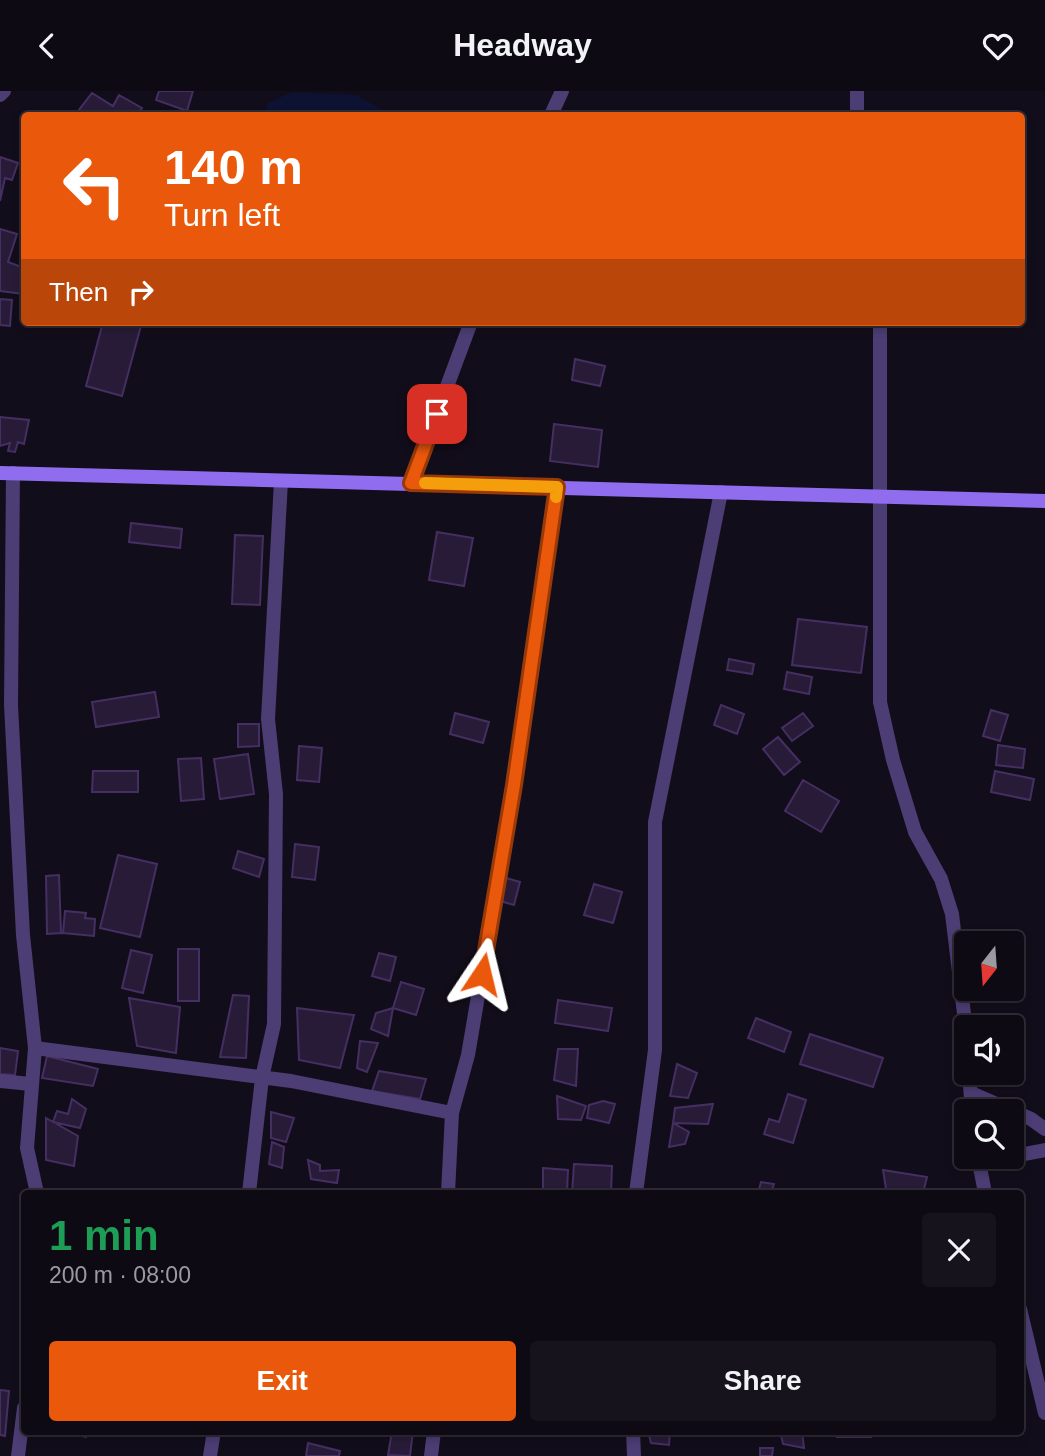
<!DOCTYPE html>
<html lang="en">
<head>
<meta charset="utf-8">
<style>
  :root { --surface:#0e0a14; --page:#17131d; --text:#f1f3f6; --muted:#9b9aa0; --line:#2e2b34; --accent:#ea580c }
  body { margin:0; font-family:Arial,sans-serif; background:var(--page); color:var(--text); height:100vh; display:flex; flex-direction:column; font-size:26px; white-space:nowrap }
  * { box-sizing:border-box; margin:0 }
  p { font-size:23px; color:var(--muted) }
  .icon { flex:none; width:38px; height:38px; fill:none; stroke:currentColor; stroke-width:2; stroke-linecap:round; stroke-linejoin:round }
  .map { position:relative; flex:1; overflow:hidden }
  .drawer { position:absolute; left:21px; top:1099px; width:1003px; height:245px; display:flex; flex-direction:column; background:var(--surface); border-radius:7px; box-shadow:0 4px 10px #0003,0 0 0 2px var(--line) }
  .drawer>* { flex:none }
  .top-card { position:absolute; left:21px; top:21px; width:1004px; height:214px; border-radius:7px; box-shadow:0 4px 10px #0003,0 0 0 2px var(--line); background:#ea580c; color:#fff; overflow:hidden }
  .needle { width:46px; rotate:197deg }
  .buttons { position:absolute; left:954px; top:840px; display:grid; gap:14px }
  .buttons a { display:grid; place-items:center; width:70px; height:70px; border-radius:7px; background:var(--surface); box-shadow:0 4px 10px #0003,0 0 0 2px var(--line); font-size:35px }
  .pin { position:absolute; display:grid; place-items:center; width:60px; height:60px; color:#fff; margin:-30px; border-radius:14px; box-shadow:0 4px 10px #0006 }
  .me { position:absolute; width:77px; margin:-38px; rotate:10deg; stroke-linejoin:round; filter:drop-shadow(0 0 5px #0008) }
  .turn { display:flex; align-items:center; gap:24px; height:147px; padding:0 28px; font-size:32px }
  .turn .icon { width:91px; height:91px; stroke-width:2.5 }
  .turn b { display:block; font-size:49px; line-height:60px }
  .then { display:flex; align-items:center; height:66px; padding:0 28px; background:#0003; gap:14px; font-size:26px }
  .round { display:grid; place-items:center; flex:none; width:74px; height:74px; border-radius:7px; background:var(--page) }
  .head { display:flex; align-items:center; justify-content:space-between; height:119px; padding:0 28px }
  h1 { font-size:42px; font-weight:700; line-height:52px; color:#1e9e55 }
  .primary-button { display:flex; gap:14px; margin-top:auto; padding:14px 28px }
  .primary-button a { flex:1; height:80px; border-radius:7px; background:var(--accent); color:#fff; font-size:28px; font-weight:700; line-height:80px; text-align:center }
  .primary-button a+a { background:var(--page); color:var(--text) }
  header { display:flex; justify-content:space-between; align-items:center; height:91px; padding:0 28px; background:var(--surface); font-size:32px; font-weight:700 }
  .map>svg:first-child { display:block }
</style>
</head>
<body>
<header><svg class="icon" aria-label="back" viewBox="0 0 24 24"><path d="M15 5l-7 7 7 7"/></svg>Headway<svg class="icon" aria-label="heart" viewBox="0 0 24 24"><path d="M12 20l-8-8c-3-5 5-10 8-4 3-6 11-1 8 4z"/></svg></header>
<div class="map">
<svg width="1045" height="1365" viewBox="0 0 1045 1365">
  <rect width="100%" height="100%" fill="#120d1a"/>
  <path fill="#0d1232" d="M292 1 356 4 383 19 382 24H265L268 12Z"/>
  <path fill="#281b38" stroke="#452f62" stroke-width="2" d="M159 0H193L187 20 156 9Z
    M92 2 113 15 119 4 142 17 137 24H75Z
    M0 66 18 72 12 89 5 87 0 110Z
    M0 138 17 143 8 171 24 177V203L0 200Z
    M0 208 12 209 10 235 0 234Z
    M103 231H142L122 305 86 295Z
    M575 268 605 275 600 295 572 289Z
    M0 326 29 329 24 353 18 351 15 361 8 360 10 352 0 355Z
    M554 333 602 339 598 376 550 370Z
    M131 432 182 438 180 457 129 451Z
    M437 441 473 447 464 495 429 489Z
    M235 444 263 445 260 514 232 513Z
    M798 528 867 536 861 582 792 574Z
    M729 568 754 573 752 583 727 579Z
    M787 581 812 586 809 603 784 598Z
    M155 601 159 626 96 636 92 611Z
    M721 614 744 623 737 643 714 634Z
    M991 619 1008 624 1000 650 983 645Z
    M455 622 489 631 483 652 450 643Z
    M803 622 813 635 792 650 782 637Z
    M238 633H259V655L238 656Z
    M778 646 800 671 784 684 763 658Z
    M998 654 1025 658 1023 677 996 674Z
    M299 655 322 657 319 691 297 689Z
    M248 663 254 703 220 708 214 668Z
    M201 667 204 708 181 710 178 668Z
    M93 680H138V701H92Z
    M995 680 1034 688 1030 709 991 701Z
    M803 689 839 710 821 741 785 720Z
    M295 753 319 756 315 789 292 786Z
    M238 760 264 768 259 786 233 777Z
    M118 764 157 773 140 846 100 837Z
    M59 784 61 842 47 843 46 785Z
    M506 787 520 791 514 814 500 810Z
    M594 793 622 801 613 832 584 824Z
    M65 820 86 822 85 827 95 828 94 845 63 842Z
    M178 858H199V910H178Z
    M131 859 152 864 143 902 122 897Z
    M379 862 396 866 390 890 372 885Z
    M401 891 424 898 416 924 393 917Z
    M233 904 249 905 246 967 220 966Z
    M129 907 180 916 176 962 137 955Z
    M558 909 612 917 608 940 555 932Z
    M297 917 354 924 340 977 299 969Z
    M393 917 388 945 371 938 376 922Z
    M756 927 791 941 784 961 748 947Z
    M810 943 883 967 873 996 800 973Z
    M360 950 378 952 367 981 357 977Z
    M0 957 18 960 15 984 0 983Z
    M558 958H578L576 995 554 989Z
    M47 965 98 978 93 995 42 987Z
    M677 973 697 982 688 1007 670 1005Z
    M379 980 426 988 420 1008 372 1000Z
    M788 1003 806 1009 793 1052 764 1043 769 1028 779 1031Z
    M557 1005 586 1015 581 1029 558 1028Z
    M72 1008 86 1018 80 1037 53 1031 57 1020 68 1023Z
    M603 1010 615 1013 609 1032 587 1027 589 1014Z
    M713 1013 708 1033 673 1032 675 1017Z
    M271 1021 294 1027 286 1051 271 1047Z
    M46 1027 78 1045 74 1075 46 1069Z
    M673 1032 689 1041 685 1053 669 1056Z
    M272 1051 284 1056 282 1077 269 1073Z
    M308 1069 320 1074V1080L339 1079 337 1092 311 1088Z
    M574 1073 612 1075 611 1102H572Z
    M543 1077 568 1079 567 1102H524L525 1098 543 1099Z
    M883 1079 927 1086 923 1102 886 1098Z
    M761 1091 774 1093 771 1102H758Z
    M0 1299 9 1300 5 1345 0 1344Z
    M64 1340H88L86 1346Z
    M392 1340H413L410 1365 388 1364Z
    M648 1340H670L669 1354 651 1352Z
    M670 1340H700L697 1343Z
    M780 1340H802L804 1357 783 1353Z
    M839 1340H871V1346H837Z
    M308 1352 340 1360 339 1365H306Z
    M760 1357H773L772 1365H760Z"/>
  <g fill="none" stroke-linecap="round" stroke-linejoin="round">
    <path stroke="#4c3d74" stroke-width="14" d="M857 0V24
      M0 4 4 0
      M551 24 562 0
      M880 231V611L893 669 915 741 941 788 952 823 966 939
      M13 382 11 614 23 844 35 957 27 1057 37 1102
      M411 392 471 231
      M35 957 291 990 452 1022
      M969 982 972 1020
      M0 990 31 993
      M971 1002 1031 1028 1045 1038
      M978 1066 985 1102
      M979 1072 1045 1059
      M249 1102 262 987 274 933 276 703 268 628 281 390
      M448 1102 452 1022 468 964 514 694 557 396
      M636 1102 655 959V731L721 401
      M1020 1218 1045 1322
      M633 1340 634 1365
      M18 1365 24 1317
      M210 1365 214 1340
      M431 1365 434 1340"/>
    <path stroke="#8f6dee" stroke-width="14" d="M0 382 1045 410"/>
  </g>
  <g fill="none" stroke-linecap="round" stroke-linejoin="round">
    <g stroke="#983908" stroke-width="18">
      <path id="route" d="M437 323 411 392 557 396 514 694 482 883"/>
    </g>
    <use href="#route" stroke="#ea580c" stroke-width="12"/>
    <path stroke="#f59e0b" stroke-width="12" d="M425 392 557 396 556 406"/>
  </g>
</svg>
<div class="buttons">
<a><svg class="needle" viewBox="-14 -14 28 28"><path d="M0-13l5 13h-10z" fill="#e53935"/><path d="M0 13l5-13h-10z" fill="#9b9aa0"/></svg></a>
<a><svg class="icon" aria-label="sound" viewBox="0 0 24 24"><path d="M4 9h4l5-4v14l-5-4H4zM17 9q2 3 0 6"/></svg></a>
<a><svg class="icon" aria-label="search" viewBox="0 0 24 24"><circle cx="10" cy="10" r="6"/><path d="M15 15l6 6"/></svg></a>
</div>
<div class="pin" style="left:437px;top:323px;background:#d93025"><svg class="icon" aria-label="arrive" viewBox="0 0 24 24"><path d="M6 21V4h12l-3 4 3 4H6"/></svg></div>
<svg class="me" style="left:482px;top:883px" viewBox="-20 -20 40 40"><path d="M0-17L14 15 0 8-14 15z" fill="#ea580c" stroke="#fff" stroke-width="4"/></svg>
<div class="top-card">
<div class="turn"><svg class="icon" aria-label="left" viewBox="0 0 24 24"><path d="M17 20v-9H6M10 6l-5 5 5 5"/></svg><div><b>140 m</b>Turn left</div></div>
<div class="then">Then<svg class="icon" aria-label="right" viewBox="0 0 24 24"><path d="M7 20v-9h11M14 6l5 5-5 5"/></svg></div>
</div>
<section class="drawer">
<div class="head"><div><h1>1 min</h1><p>200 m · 08:00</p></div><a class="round"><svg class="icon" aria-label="close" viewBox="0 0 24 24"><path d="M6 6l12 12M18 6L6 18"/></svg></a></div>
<div class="primary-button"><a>Exit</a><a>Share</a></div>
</section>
</div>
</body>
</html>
